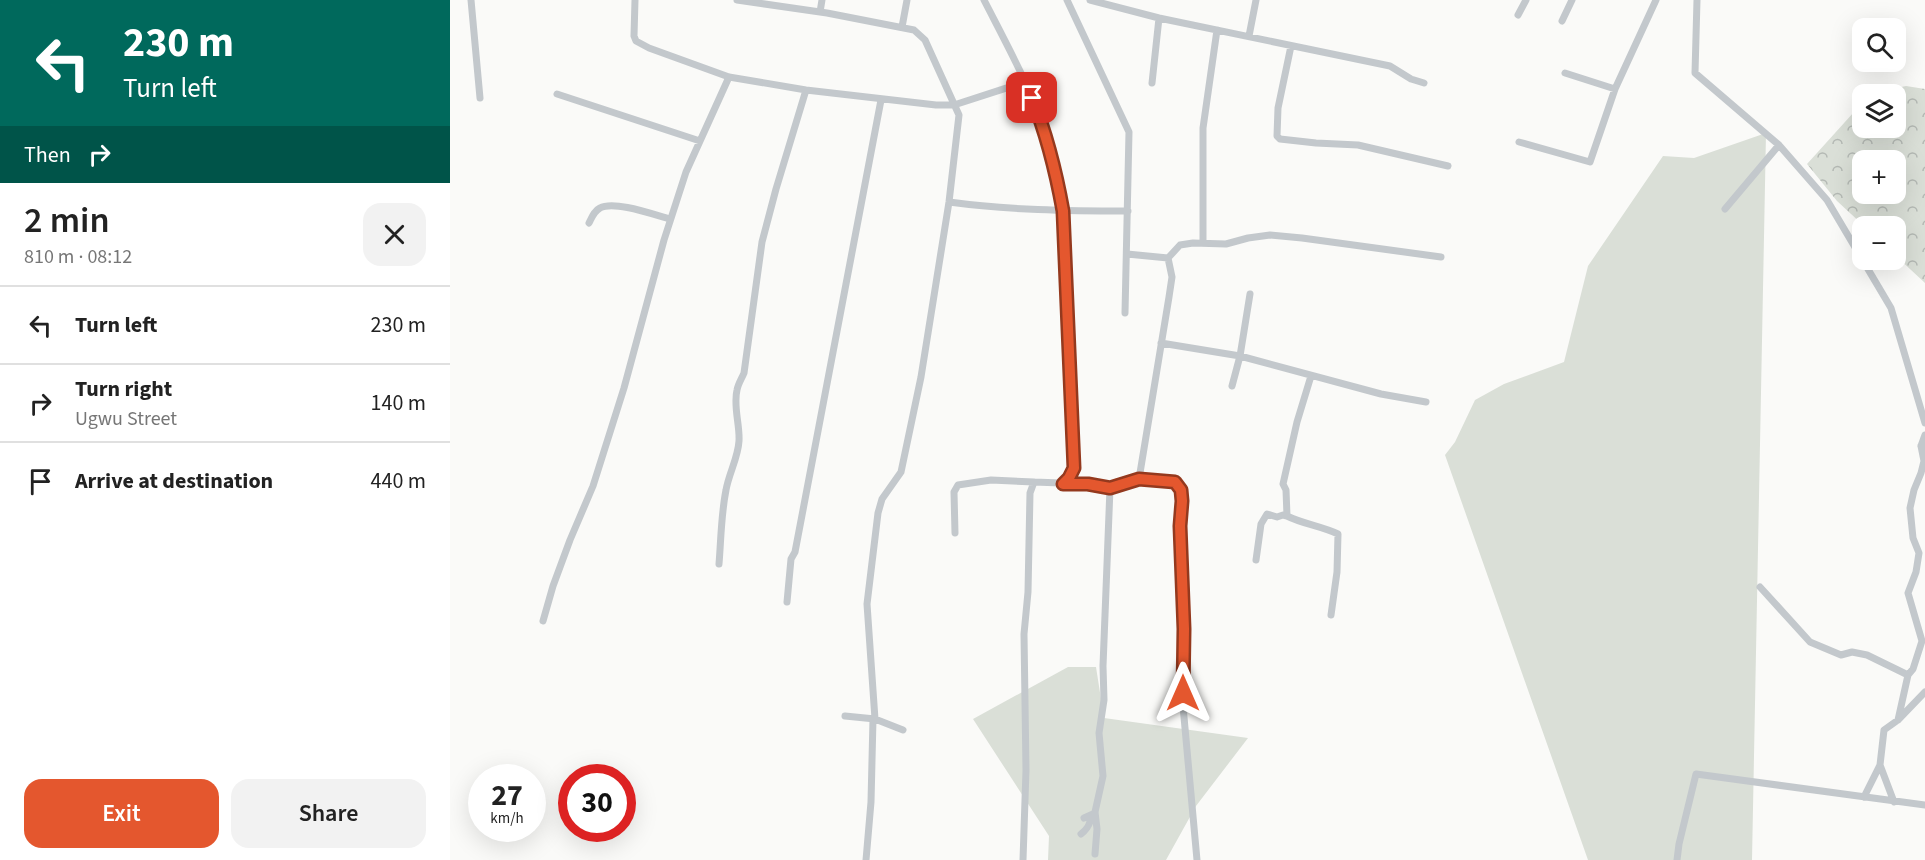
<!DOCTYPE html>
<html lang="en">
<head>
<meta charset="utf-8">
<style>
  :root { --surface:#fff; --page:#f2f2f2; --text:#222; --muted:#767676; --line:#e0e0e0; --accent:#e4572e }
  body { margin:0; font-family:"Source Sans 3",sans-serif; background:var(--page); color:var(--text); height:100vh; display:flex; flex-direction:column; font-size:22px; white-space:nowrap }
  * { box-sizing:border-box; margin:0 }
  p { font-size:20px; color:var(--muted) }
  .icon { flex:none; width:33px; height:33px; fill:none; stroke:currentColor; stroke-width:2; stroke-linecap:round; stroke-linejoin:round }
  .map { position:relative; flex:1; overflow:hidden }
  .side { display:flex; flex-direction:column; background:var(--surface); width:450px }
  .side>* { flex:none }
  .top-card { background:#00695c; color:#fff; overflow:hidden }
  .controls { position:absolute; left:1402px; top:18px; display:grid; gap:12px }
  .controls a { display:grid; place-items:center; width:54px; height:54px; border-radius:12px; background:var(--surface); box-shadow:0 6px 24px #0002; font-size:30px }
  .speed { position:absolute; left:18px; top:764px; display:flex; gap:12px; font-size:30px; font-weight:700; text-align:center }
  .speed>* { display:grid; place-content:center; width:78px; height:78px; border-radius:50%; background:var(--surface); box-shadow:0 6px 24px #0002; line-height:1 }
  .speed small { font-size:15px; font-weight:400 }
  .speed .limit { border:9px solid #d22; background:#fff; color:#111 }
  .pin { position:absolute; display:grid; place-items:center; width:51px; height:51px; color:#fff; margin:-26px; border-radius:12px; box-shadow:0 3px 9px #0006 }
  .me { position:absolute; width:66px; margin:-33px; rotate:0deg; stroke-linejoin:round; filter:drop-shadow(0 0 4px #0008) }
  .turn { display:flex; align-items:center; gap:21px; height:126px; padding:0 24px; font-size:27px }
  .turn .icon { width:78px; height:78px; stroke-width:2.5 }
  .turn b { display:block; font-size:42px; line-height:51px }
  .then { display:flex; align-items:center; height:57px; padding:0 24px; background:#0003; gap:12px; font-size:22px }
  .round { display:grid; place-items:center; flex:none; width:63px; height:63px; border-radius:18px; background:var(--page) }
  .headline { display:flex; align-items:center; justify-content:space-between; height:102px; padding:0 24px }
  h1 { font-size:36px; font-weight:600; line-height:45px }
  .primary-button { display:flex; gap:12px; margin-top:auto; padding:12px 24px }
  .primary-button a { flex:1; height:69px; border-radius:18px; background:var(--accent); color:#fff; font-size:24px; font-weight:600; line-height:69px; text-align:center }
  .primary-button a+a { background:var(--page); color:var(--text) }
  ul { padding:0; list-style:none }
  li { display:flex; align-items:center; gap:18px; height:78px; padding:0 24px; border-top:2px solid var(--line) }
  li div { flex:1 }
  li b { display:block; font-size:22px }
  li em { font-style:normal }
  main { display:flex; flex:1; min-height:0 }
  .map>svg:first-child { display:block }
</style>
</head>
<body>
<main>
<section class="side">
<div class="top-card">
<div class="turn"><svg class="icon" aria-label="left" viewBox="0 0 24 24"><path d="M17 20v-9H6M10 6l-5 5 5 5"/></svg><div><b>230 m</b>Turn left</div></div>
<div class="then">Then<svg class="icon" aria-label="right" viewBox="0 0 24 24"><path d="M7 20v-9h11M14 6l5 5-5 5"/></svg></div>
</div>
<div class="headline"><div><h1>2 min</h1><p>810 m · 08:12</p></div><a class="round"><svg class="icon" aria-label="close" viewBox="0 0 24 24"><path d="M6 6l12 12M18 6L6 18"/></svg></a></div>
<ul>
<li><svg class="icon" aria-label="left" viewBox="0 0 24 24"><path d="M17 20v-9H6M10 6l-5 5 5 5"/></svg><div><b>Turn left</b></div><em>230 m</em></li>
<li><svg class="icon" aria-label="right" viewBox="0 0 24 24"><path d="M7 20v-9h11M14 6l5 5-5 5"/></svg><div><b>Turn right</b><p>Ugwu Street</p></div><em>140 m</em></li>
<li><svg class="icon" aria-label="arrive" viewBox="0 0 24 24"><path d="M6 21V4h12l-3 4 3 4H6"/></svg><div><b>Arrive at destination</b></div><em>440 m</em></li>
</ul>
<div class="primary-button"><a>Exit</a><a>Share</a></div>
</section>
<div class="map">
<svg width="1475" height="860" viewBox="0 0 1475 860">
  <defs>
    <pattern id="forest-crowns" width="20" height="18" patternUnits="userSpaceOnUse" patternTransform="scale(1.5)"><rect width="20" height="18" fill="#dadfd7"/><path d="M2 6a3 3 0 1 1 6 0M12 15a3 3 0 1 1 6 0" fill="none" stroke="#b4b9b4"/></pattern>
  </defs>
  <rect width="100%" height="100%" fill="#fafaf8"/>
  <path fill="#dadfd7" d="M1316 133 1302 860H1138L995 455 1005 442 1025 400 1054 384 1114 362 1138 266 1213 156 1244 158Z
    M618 667H646L654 718 798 738 746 806 716 860H598L599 836 523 719Z"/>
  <path fill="url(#forest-crowns)" fill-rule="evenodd" d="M1456 86 1475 89V283L1446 256V226H1414L1387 201 1357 164 1413 102V128H1446V94H1420ZM1413 160H1446V194H1413Z"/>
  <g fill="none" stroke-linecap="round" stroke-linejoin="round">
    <path stroke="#c3c8cc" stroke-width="7" d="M21 0 30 98
      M185 0 184 36 186 41 199 48 279 77 356 90 486 105H504L575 82
      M287 0 377 13 464 30 475 40 509 115 499 202 471 377 451 472 432 499 428 513 417 604 425 719
      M534 0C556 43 579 85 595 130 604 156 609 184 613 211L624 468 619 478 613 484
      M617 0 679 132 675 313
      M640 0 709 18 940 66 961 79 974 83
      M1247 0 1245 73 1329 145 1377 200 1441 308 1475 423
      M370 12 372 0
      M1068 15 1076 0
      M1112 21 1122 0
      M452 27 457 0
      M799 36 806 0
      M841 46 828 108 827 136 830 139 866 143 908 145 998 166
      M1115 73 1165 89
      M702 83 709 18
      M107 94 250 141
      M1069 142 1140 162 1165 89 1206 0
      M499 202C558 210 617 211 678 211
      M1275 209 1329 145
      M139 223C142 217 144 211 150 208 164 200 205 215 220 219
      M753 243V128L767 30
      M677 254 718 258 730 245 743 243 776 244 798 238 820 235 852 238 991 257
      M711 343 790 356 931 394 976 402
      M861 376 847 422 833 484 836 490 837 516C853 524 871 526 888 534L887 572 881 615
      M782 386 790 356 800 294
      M1475 435 1471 446H1475
      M689 479 719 297 722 277 718 258
      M505 533 504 492 508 485 541 480 584 482
      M806 560 811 524 817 514 827 517 833 515 837 516
      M269 564C271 540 271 515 276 490 279 473 288 458 289 441 290 425 283 406 287 390 288 384 292 378 294 373L312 242 326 189 356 90
      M1310 587 1360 642 1391 655 1402 652 1417 655 1458 675
      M337 602 341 559 345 552 431 100
      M93 621 103 586 120 540 143 486 174 388 214 240 236 172 279 77
      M395 716 425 719 453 730
      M1448 720 1458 675 1463 669 1472 641 1458 593 1466 572 1469 553 1463 538 1460 508 1464 490 1471 473 1474 461 1471 446
      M1430 765 1444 802
      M1414 797 1430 765 1434 730 1448 720 1475 692
      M634 818 643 814
      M631 834C643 825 638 819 645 812
      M645 854 647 829 645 812 653 776 649 733 654 700 653 666 660 488
      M416 860 421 802 423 719
      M573 860 576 770 574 634 578 592 580 493 584 482 638 484 660 488 689 479 725 482 731 490 733 706 747 860
      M1227 860 1229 844 1246 774 1475 805"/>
  </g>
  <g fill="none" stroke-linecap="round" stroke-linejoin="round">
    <g stroke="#94391e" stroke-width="15">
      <path id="route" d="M582 98C597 135 606 172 613 211L624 468 619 478 613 484H638L660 488 689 479 725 482 731 490 732 501 730 526 734 629 733 693"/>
    </g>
    <use href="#route" stroke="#e4572e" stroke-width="10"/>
  </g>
</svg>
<div class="controls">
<a><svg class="icon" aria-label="search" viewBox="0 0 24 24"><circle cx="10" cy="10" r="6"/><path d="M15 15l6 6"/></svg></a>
<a><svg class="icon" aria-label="layers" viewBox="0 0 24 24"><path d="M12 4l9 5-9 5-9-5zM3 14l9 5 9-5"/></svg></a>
<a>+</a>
<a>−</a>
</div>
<div class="speed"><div>27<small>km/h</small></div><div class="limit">30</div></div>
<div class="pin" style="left:582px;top:98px;background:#d93025"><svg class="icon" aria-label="arrive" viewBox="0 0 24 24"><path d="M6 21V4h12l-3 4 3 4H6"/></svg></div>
<svg class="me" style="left:733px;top:693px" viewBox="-20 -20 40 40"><path d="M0-17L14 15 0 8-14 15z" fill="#e4572e" stroke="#fff" stroke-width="4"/></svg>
</div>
</main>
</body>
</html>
